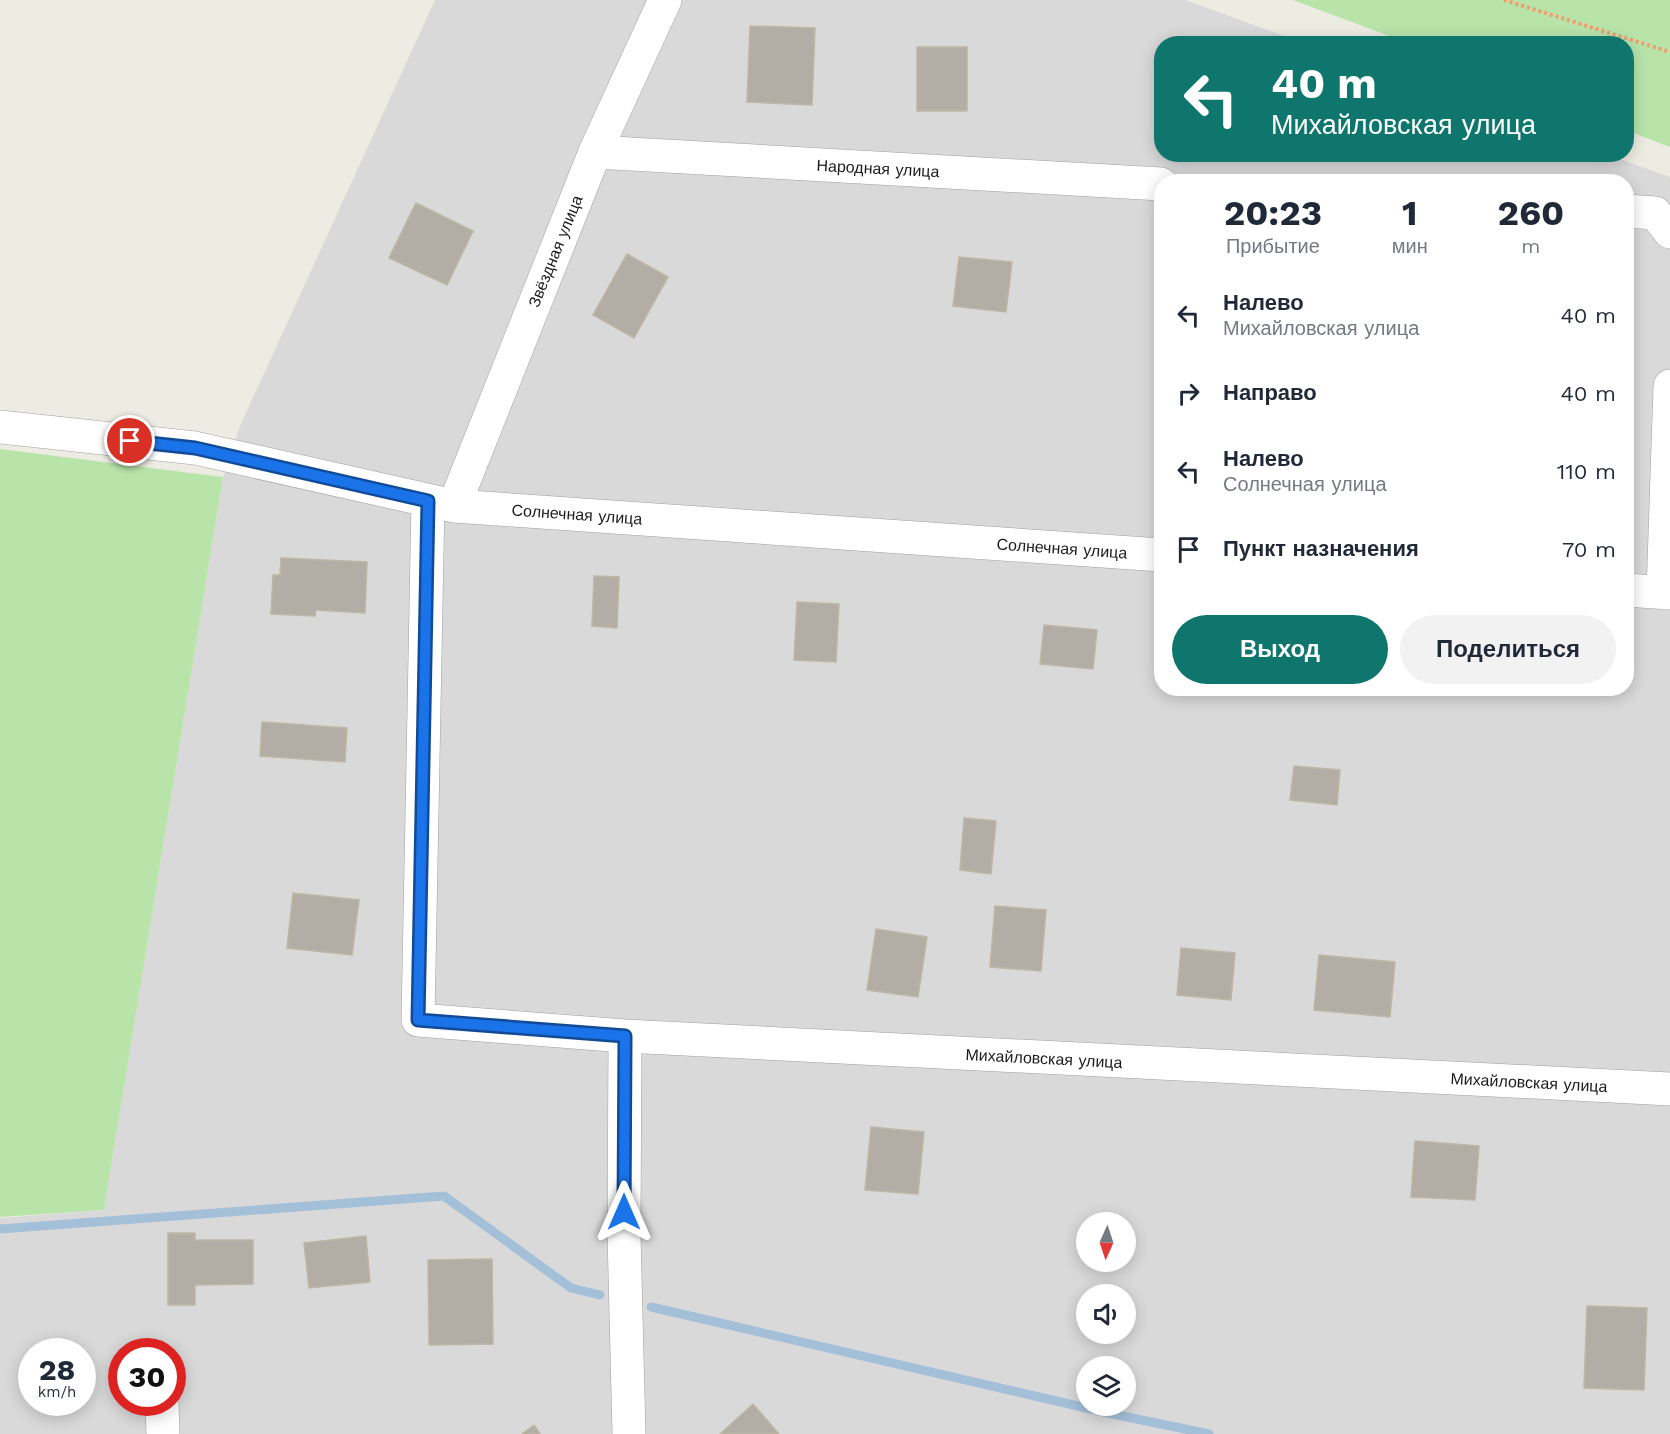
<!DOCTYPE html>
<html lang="ru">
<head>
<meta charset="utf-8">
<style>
  :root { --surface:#fff; --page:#f2f2f3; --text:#1f2937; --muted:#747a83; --accent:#0f766e }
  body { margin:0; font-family:"Work Sans",sans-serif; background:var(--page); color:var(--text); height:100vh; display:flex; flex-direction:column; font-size:22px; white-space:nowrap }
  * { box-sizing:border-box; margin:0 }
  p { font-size:20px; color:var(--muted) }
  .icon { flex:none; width:33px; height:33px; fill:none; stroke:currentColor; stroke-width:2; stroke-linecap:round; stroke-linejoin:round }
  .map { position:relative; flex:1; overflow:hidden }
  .side { position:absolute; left:1154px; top:174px; width:480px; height:522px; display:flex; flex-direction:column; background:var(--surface); border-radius:24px; box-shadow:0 3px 15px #0003 }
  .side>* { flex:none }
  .banner { position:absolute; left:1154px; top:36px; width:480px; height:126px; border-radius:24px; box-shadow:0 3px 15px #0003; background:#0f766e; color:#fff; overflow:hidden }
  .needle { width:39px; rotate:183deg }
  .controls { position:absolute; left:1076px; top:1212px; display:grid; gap:12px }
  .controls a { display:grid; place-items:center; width:60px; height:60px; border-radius:50%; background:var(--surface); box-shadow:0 3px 15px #0003; font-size:30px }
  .speed { position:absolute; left:18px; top:1338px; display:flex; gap:12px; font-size:30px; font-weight:700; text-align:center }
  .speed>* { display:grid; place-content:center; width:78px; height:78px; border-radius:50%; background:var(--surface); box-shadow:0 3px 15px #0003; line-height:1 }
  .speed small { font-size:15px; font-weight:400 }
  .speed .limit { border:9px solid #d22; background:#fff; color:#111 }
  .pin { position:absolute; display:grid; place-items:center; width:51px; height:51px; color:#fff; margin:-26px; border:3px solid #fff; border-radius:50%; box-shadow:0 2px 6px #0007 }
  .me { position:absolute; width:66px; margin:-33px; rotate:0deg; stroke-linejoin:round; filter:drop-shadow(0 0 4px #0008) }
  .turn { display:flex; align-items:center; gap:21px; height:126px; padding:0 18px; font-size:27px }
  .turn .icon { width:78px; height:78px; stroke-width:2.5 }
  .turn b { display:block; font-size:42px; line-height:51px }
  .eta { display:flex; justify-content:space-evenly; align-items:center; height:102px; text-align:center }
  .eta b { font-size:36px; font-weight:700; line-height:42px }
  .action { display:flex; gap:12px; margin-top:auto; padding:12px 18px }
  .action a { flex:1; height:69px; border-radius:36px; background:var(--accent); color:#fff; font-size:24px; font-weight:700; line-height:69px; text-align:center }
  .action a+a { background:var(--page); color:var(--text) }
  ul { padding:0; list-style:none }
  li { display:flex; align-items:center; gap:18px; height:78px; padding:0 18px }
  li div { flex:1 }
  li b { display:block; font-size:22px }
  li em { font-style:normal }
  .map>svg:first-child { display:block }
</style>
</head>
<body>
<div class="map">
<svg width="1670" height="1434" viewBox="0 0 1670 1434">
  <rect width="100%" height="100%" fill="#edece2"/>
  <path fill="#dad9d9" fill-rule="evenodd" d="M435 0H1185L1304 43 1161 44V154L1608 155 1670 177V1434H0V1218L104 1210 223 477 240 426ZM1161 182H1626V688H1161ZM1086 1222H1125V1262H1086ZM1086 1294H1125V1334H1086ZM32 1352H82V1402H32ZM122 1352H172V1402H122ZM1086 1366H1125V1406H1086Z"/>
  <path fill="#b8e4aa" d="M1293 0H1670V147L1626 130V44L1408 43Z
    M0 449 223 477 104 1210 0 1217Z"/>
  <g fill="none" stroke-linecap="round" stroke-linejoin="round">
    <path stroke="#a4bfd8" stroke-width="9" d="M0 1229 444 1196 571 1288 600 1295
      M651 1307 1108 1413 1209 1434"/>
  </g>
  <path fill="#b2aea5" stroke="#bdb6a5" stroke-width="1.5" d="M750 26 815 28 812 105 747 102Z
    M917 47H967V111H917Z
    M416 203 473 231 447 285 389 258Z
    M627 254 668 277 634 338 593 315Z
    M959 257 1012 262 1006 312 953 306Z
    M281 558 367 562 365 613 316 610 315 616 271 614 273 575H280Z
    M594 576 619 577 617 628 592 626Z
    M797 602 839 604 836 662 794 660Z
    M1044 625 1097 630 1093 669 1040 664Z
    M262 722 347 728 345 762 260 756Z
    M1294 766 1340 770 1337 805 1290 800Z
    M964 818 996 821 991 874 960 870Z
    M293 893 359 900 352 955 287 948Z
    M995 906 1046 910 1041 971 990 967Z
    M876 929 927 937 918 997 867 990Z
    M1181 948 1235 953 1231 1000 1177 995Z
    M1319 955 1395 962 1390 1017 1314 1010Z
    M871 1127 924 1132 918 1194 865 1190Z
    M1415 1141 1479 1146 1475 1200 1411 1197Z
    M168 1233H195V1240H253V1284L195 1285V1305H168Z
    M366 1236 370 1282 309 1288 304 1243Z
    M492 1259 493 1344 429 1345 428 1260Z
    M1587 1306 1647 1308 1644 1390 1584 1388Z
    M753 1404 779 1434H720Z
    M534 1425 540 1434H522Z"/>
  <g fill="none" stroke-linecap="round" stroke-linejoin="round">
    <g stroke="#a0a0a0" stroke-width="34">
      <path id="street" d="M595 152 1161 184
        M1626 211 1655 213 1670 232
        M0 427 195 448 454 506 1161 555
        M428 501 418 1020 625 1036 1670 1089
        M454 506 595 152 665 0
        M1626 590 1670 593
        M1663 593 1670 386
        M625 1036 624 1234 629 1434
        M162 1402 163 1434"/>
    </g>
    <path stroke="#f19d6f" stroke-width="4" stroke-dasharray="3 3" stroke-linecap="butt" d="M1504 0 1670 52"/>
    <use href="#street" stroke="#fff" stroke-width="33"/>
  </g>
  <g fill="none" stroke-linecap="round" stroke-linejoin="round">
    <g stroke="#114b97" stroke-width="15">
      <path id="route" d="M130 441 195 448 428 501 418 1020 625 1036 624 1212"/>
    </g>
    <use href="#route" stroke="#1a73e8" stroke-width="10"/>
  </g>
  <g text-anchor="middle" stroke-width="4.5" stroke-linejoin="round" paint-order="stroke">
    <g font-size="16" fill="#1c1c1c" stroke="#fff">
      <text transform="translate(878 168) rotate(3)" y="6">Народная улица</text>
      <text transform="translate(555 251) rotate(-68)" y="6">Звёздная улица</text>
      <text transform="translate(577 514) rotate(4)" y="6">Солнечная улица</text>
      <text transform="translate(1062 548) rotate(4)" y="6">Солнечная улица</text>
      <text transform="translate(1044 1058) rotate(3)" y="6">Михайловская улица</text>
      <text transform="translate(1529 1082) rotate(3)" y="6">Михайловская улица</text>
    </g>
  </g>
</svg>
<div class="controls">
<a><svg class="needle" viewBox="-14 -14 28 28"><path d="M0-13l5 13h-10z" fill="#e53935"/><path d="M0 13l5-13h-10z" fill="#747a83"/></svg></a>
<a><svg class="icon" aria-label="sound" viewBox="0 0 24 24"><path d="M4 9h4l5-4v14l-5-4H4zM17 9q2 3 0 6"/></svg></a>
<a><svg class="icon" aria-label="layers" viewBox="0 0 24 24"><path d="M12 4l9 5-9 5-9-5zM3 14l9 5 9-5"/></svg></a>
</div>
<div class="speed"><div>28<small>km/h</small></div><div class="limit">30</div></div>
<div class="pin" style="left:130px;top:441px;background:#d93025"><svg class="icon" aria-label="arrive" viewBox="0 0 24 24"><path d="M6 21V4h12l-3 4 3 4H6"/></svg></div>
<svg class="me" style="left:624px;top:1212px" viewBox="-20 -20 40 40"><path d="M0-17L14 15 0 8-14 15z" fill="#1a73e8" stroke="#fff" stroke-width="4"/></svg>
<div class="banner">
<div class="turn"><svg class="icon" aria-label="left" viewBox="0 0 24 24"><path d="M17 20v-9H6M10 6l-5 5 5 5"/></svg><div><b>40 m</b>Михайловская улица</div></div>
</div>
<section class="side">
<div class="eta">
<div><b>20:23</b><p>Прибытие</p></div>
<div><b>1</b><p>мин</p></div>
<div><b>260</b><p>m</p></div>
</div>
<ul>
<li><svg class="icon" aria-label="left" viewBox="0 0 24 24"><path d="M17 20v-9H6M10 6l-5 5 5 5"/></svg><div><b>Налево</b><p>Михайловская улица</p></div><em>40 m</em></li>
<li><svg class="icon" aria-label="right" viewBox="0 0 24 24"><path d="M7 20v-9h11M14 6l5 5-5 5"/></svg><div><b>Направо</b></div><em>40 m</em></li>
<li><svg class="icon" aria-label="left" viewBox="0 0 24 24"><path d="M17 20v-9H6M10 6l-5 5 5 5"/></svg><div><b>Налево</b><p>Солнечная улица</p></div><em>110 m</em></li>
<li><svg class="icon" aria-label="arrive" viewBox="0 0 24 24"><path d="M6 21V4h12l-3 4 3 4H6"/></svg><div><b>Пункт назначения</b></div><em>70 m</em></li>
</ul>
<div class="action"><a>Выход</a><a>Поделиться</a></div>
</section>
</div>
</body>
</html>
